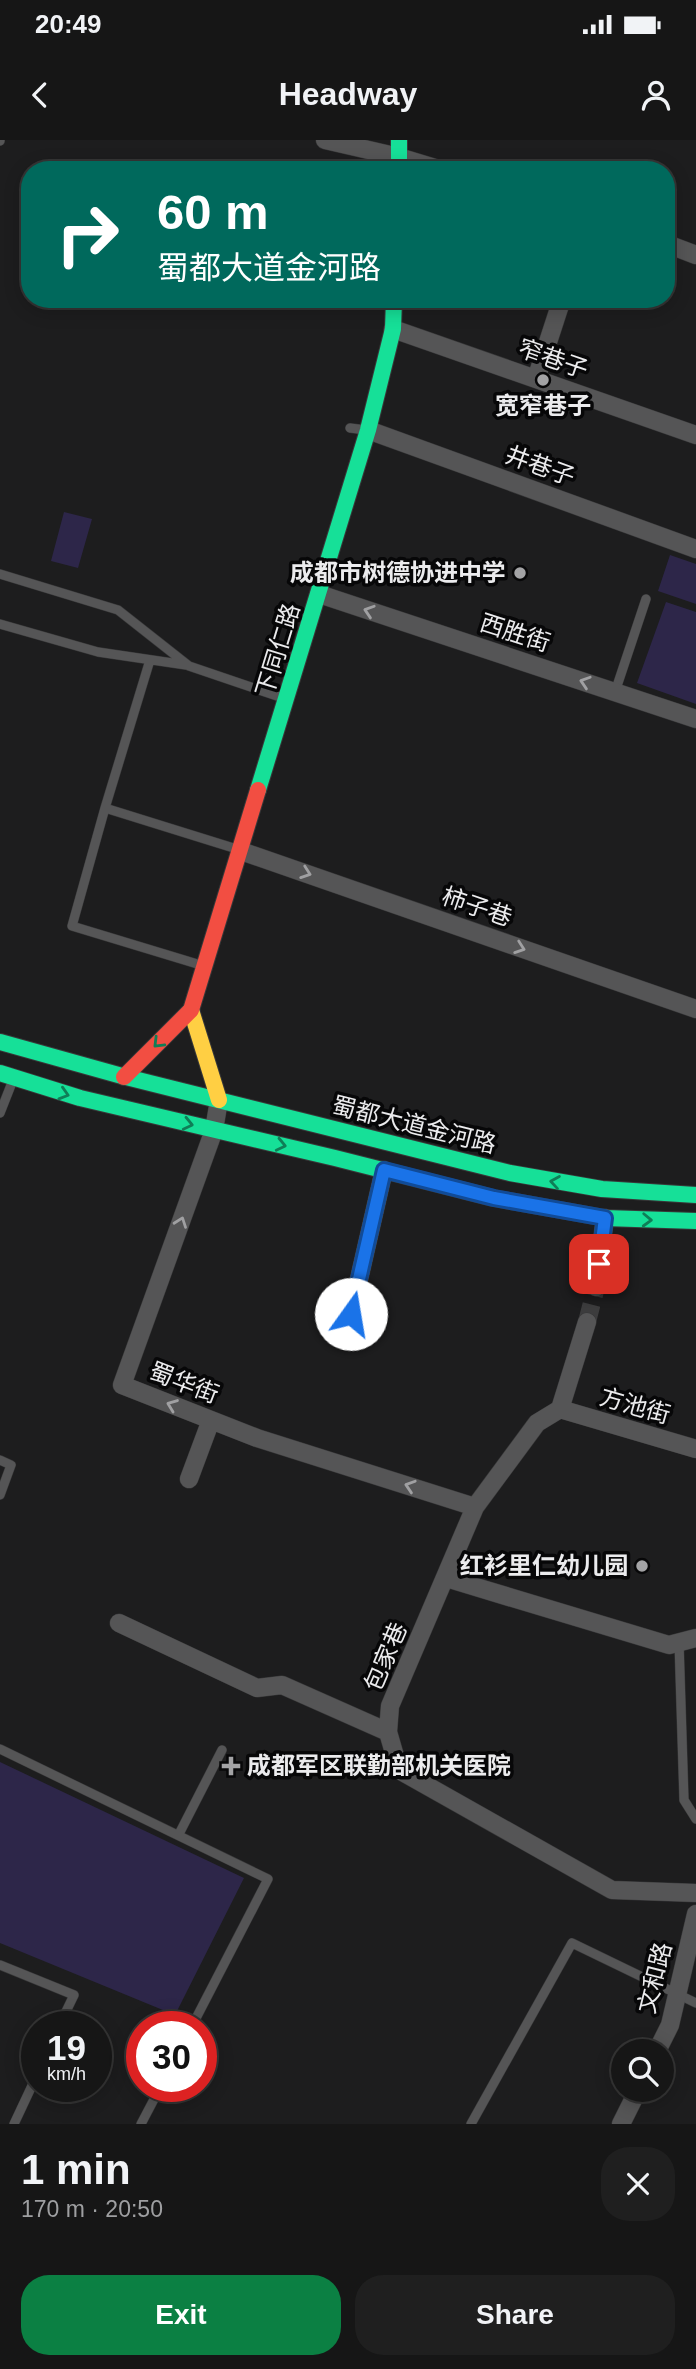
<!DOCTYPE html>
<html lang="en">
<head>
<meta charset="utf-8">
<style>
  :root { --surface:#161616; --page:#1f1f1f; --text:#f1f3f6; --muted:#9e9fa1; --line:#353535; --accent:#0b8043 }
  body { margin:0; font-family:Arial,"Noto Sans SC",sans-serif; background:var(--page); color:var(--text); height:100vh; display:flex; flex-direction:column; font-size:26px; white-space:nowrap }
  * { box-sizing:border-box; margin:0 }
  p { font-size:23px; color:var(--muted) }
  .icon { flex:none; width:38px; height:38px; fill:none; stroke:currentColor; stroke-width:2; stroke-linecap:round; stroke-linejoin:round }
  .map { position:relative; height:1984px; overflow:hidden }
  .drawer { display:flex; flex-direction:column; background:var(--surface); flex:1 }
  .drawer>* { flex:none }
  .hud { position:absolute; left:21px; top:21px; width:654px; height:147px; border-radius:28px; box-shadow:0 4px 18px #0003,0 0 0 2px var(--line); background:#00695c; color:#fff; overflow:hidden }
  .buttons { position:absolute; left:611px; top:1899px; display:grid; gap:14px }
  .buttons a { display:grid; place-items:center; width:63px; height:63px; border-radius:50%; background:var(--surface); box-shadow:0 4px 18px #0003,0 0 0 2px var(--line); font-size:35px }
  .speed { position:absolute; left:21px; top:1871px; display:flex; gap:14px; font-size:35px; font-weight:700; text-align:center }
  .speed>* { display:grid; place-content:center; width:91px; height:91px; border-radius:50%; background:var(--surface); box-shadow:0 4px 18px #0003,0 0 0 2px var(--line); line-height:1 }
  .speed small { font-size:18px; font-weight:400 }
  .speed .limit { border:10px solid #d22; background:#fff; color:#111 }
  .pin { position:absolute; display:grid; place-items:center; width:60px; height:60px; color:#fff; margin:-30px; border-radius:14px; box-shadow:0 4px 10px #0006 }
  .me { position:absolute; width:77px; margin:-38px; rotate:13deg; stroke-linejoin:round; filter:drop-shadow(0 0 5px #0008) }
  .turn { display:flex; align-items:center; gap:24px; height:147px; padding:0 21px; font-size:32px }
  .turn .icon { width:91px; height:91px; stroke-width:2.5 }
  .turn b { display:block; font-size:49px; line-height:60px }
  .round { display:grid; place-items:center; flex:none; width:74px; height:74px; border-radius:28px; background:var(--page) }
  .head { display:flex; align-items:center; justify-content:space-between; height:119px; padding:0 21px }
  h1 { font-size:42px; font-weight:600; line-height:52px }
  .button { display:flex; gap:14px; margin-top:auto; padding:14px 21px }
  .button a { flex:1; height:80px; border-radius:28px; background:var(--accent); color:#fff; font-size:28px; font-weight:600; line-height:80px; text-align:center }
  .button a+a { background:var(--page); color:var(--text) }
  .status { display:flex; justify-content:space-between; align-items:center; height:49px; padding:0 35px; background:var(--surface); direction:ltr }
  .status svg { height:19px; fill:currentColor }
  header { display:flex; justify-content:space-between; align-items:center; height:91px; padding:0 21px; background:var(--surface); font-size:32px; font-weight:600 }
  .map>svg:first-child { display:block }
</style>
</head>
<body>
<div class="status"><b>20:49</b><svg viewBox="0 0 49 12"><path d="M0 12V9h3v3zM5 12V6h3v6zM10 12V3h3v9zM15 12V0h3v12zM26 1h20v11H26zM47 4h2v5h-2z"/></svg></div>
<header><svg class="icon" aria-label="back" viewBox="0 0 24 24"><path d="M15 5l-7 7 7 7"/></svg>Headway<svg class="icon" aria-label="person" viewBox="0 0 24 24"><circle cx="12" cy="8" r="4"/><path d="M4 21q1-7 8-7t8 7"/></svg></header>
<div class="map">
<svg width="696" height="1984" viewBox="0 0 696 1984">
  <rect width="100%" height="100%" fill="#1d1d1e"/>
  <path fill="#2d2649" d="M64 372 92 379 78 428 51 421Z
    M670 415 696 424V464L658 451Z
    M666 462 696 472V564L637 543Z
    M0 1622 244 1738 175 1875 0 1803Z"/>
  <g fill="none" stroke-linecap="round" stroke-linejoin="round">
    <path stroke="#3c3c3d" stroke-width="18" stroke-dasharray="18 9" stroke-linecap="butt" d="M587 1182 596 1147"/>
    <g stroke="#383839" stroke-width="10">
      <path id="lane" d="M0 1V0
        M350 288 366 290
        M0 434 118 470 189 526 283 558
        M0 484 98 512 186 525
        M150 520 105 668 240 710
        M615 552 646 459
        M105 668 72 786 204 826
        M0 973 13 940
        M0 1320 11 1325 0 1355
        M679 1502 684 1660 696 1679
        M0 1609 268 1739 192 1886
        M179 1694 222 1610
        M0 1825 74 1855 59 1886
        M14 1984 37 1935
        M141 1984 161 1946
        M471 1984 572 1803 696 1863"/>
    </g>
    <g stroke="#383839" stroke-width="19">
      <path id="street" d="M325 0 399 17 442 30
        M667 104 696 115
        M393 189 696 295
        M536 239 562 159
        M368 290 696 409
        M319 454 696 579
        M241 711 696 869
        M219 960 214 990 122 1245 257 1298 475 1367
        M596 1147 605 1078
        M351 1174 384 1030
        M587 1182 560 1269 537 1283 475 1367 390 1566 388 1592 399 1630 612 1750 696 1753
        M560 1269 696 1309
        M189 1339 211 1280
        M446 1438 669 1505 696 1498
        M119 1483 257 1548 282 1545 388 1592
        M657 1911 670 1885 696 1774
        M621 1984 638 1950"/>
    </g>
    <g stroke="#383839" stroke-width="18">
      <path id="fast" d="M399 0V30
        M258 650 368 290 393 189 394 159
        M0 902 122 936 510 1033 602 1049 696 1055
        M0 933 80 958 335 1018 493 1058 605 1078 696 1081"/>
    </g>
    <g stroke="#383839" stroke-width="18">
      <path id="slow" d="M191 870 219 960"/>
    </g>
    <g stroke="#383839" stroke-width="18">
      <path id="jam" d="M124 937 191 870 258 650"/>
    </g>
    <use href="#lane" stroke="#555556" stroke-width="9"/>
    <use href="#street" stroke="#555556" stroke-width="18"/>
    <use href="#fast" stroke="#16e098" stroke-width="16"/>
    <use href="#slow" stroke="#ffcf43" stroke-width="16"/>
    <use href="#jam" stroke="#f24e42" stroke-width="16"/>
  </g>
  <defs><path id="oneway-chevron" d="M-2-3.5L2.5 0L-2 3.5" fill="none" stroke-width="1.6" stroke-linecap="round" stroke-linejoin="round" transform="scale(1.75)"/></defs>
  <g stroke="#a0a0a2">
    <use href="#oneway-chevron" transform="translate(369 471) rotate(-162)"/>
    <use href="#oneway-chevron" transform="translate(585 542) rotate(-162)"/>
    <use href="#oneway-chevron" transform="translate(306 733) rotate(19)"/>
    <use href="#oneway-chevron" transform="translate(520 808) rotate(19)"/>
    <use href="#oneway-chevron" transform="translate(181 1082) rotate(-70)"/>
    <use href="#oneway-chevron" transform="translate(172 1265) rotate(-159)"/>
    <use href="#oneway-chevron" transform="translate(410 1346) rotate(-162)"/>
  </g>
  <g stroke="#0f7e57">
    <use href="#oneway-chevron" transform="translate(158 903) rotate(135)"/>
    <use href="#oneway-chevron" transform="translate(64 954) rotate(17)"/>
    <use href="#oneway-chevron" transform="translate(188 984) rotate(13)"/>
    <use href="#oneway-chevron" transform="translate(281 1005) rotate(13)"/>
    <use href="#oneway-chevron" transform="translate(555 1042) rotate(-171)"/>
    <use href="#oneway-chevron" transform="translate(647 1080) rotate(2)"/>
  </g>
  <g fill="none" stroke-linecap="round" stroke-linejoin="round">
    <g stroke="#114b97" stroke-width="18">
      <path id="route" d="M351 1174 384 1030 494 1058 605 1078 599 1124"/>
    </g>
    <use href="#route" stroke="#1a73e8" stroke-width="12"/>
  </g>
  <g fill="#a3a3a5" stroke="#070708" stroke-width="2.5">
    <circle cx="543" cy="240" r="7"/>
    <circle cx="520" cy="433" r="7"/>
    <circle cx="642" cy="1426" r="7"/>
    <path d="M227.5 1615.5h7v7h7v7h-7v7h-7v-7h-7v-7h7z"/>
  </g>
  <g text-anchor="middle" stroke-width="7" stroke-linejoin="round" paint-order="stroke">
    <g font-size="24" fill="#ebebed" stroke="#070708">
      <text transform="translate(553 219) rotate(19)" y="8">窄巷子</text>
      <text transform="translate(540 326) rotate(20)" y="8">井巷子</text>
      <text transform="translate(515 493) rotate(18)" y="8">西胜街</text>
      <text transform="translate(278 510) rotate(-73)" y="8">下同仁路</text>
      <text transform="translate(477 767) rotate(19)" y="8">柿子巷</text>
      <text transform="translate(414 985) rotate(14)" y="8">蜀都大道金河路</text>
      <text transform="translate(184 1243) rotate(21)" y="8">蜀华街</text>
      <text transform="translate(635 1266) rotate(16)" y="8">方池街</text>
      <text transform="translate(386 1517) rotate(-67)" y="8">包家巷</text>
      <text transform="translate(655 1838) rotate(-76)" y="8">文和路</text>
    </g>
    <g font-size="24" font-weight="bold" fill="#ebebed" stroke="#070708" text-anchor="end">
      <text x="543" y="274" text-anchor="middle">宽窄巷子</text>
      <text x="506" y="441">成都市树德协进中学</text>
      <text x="628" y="1434">红衫里仁幼儿园</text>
      <text x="247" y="1634" text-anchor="start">成都军区联勤部机关医院</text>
    </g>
  </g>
</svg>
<div class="buttons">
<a><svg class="icon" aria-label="search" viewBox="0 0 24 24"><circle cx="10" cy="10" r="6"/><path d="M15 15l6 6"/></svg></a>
</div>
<div class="speed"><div>19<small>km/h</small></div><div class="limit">30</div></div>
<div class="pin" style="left:599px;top:1124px;background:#d93025"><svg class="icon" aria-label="arrive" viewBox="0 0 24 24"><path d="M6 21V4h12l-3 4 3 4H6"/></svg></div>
<svg class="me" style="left:351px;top:1174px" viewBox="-20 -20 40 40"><circle r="19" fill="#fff"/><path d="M0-13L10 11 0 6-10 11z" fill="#1a73e8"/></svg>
<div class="hud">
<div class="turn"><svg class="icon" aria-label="right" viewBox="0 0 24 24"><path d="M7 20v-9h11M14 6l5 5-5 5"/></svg><div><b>60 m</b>蜀都大道金河路</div></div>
</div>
</div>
<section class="drawer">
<div class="head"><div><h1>1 min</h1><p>170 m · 20:50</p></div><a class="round"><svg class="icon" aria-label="close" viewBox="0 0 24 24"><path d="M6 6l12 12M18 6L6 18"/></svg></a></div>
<div class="button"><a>Exit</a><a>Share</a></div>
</section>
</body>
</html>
